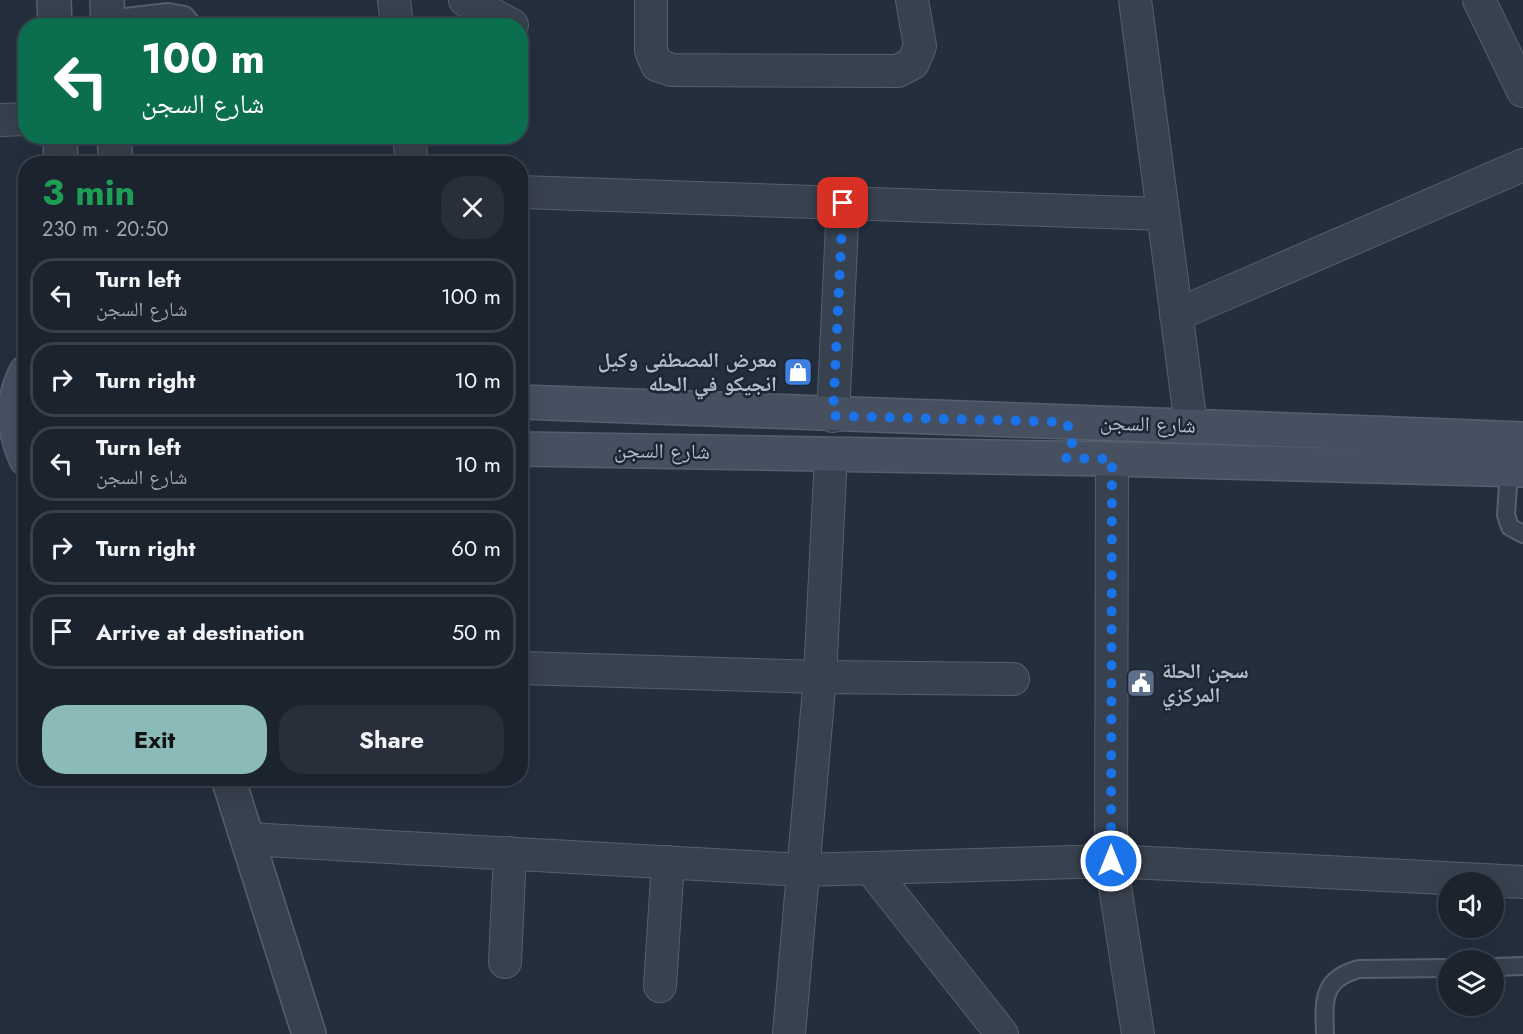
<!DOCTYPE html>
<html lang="en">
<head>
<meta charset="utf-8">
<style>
  :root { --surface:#1b232e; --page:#282f3a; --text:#f1f3f6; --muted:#a0a4aa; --line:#39404a; --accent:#8bbbb9 }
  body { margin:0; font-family:Jost,"Noto Naskh Arabic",sans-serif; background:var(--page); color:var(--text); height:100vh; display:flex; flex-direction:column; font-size:22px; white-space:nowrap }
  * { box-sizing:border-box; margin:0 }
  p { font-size:20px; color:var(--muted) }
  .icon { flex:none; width:33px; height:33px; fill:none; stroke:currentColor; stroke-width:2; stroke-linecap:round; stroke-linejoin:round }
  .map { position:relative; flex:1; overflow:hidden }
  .details { position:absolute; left:18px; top:156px; width:510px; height:630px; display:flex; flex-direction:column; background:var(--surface); border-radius:24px; box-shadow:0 6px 24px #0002,0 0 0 2px var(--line) }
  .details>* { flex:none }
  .banner { position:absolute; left:18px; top:18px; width:510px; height:126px; border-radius:24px; box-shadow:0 6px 24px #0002,0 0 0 2px var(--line); background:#0b6e4f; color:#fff; overflow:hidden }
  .buttons { position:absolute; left:1438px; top:872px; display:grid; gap:12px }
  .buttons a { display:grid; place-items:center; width:66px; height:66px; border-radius:50%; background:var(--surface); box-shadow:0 6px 24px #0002,0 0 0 2px var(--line); font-size:30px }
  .pin { position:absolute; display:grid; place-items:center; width:51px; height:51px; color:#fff; margin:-26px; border-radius:12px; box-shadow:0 3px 9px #0006 }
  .me { position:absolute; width:66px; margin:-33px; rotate:0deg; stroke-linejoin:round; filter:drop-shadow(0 0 4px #0008) }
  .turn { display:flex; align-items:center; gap:21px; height:126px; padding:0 24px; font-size:27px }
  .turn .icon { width:78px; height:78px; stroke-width:2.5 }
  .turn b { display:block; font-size:42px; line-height:51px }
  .round { display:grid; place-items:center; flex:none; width:63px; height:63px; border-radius:24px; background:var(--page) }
  .overview { display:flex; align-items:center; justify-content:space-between; height:102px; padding:0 24px }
  h1 { font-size:36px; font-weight:700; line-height:45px; color:#1e9e55 }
  .cta { display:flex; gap:12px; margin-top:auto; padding:12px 24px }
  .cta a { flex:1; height:69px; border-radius:24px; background:var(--accent); color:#111; font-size:24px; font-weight:700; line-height:69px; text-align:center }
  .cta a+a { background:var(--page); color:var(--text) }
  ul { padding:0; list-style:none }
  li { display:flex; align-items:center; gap:18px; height:75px; margin:0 12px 9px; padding:0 12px; border:3px solid var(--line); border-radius:24px }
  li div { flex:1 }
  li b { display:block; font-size:22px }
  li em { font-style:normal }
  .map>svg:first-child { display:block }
</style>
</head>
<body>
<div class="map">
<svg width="1523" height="1034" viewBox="0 0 1523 1034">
  <rect width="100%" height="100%" fill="#242f3e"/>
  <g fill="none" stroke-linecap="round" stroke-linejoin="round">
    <g stroke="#565f6c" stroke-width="20">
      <path id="service" d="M108 19 168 12 185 15 194 26
        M1509 470 1506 515 1510 527 1523 534
        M1494 967 1523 966
        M1325 1034C1324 1001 1321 979 1359 969L1449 968"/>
    </g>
    <g stroke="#565f6c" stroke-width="34">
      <path id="minor" d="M394 0 397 26
        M465 0 512 25
        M651 0V51L657 65 672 70 898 71 913 63 920 46 912 0
        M1135 0 1191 425
        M1479 0 1523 91
        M0 120 26 119
        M409 136 412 164
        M520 192 1163 214
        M1176 315 1523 165
        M833 416 843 203
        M1112 459 1111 861 1138 1034
        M520 668 820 677 1013 679
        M247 839 803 870 1111 861 1523 882
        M871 869 1002 1034
        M505 962 510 853
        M660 986 668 862
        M789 1034 820 677 831 455"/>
    </g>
    <g stroke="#565f6c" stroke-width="36">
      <path id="tertiary" d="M54 0 55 26
        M107 0 108 26
        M60 136 61 164
        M114 136 116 164
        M228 778 309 1034"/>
    </g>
    <g stroke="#565f6c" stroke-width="36">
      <path id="secondary" d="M26 372C11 400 13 431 26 459
        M520 402C855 416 1189 425 1523 439
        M520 449 1112 459 1523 470"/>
    </g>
    <use href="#service" stroke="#38414e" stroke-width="16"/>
    <use href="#minor" stroke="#38414e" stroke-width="32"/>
    <use href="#tertiary" stroke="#38414e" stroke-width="33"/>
    <use href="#secondary" stroke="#465061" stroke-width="33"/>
  </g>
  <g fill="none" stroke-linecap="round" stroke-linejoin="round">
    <path stroke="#1a73e8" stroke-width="10" stroke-dasharray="0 18" d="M843 203 833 416 1064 422C1076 432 1074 447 1065 458L1112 459 1111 861"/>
  </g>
  <defs>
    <g id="shop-square" transform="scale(1.5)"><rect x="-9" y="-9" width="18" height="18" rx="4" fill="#3f7fe0" stroke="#1d2633"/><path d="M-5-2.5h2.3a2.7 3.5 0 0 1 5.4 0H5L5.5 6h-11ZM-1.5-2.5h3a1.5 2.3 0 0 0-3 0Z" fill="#fff"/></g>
    <g id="civic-square" transform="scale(1.5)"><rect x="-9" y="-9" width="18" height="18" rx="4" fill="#5c6f8a" stroke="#1d2633"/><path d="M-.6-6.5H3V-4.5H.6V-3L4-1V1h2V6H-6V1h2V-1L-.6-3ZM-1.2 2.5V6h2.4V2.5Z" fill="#fff"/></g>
  </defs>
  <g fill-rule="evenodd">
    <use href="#shop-square" x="798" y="372"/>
    <use href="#civic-square" x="1141" y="683"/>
  </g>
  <g text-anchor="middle" stroke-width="5" stroke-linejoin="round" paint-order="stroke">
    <g font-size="21" font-weight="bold" fill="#b4bcc9" stroke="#1d2633" text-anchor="end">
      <text x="777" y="367">معرض المصطفى وكيل<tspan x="777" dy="24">انجيكو في الحله</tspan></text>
      <text x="1162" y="678" text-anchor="start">سجن الحلة<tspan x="1162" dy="24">المركزي</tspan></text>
    </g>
    <g font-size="21" fill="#b4bcc9" stroke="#1d2633">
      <text transform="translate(1148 424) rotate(2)" y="7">شارع السجن</text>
      <text transform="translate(662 451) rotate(1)" y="7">شارع السجن</text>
    </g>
  </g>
</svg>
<div class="buttons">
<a><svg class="icon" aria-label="sound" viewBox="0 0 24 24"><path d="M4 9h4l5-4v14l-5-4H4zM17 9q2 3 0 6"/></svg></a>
<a><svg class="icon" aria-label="layers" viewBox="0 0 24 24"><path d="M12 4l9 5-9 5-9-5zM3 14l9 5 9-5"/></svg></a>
</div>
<div class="pin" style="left:843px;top:203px;background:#d93025"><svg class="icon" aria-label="arrive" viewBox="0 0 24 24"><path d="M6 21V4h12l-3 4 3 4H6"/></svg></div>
<svg class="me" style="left:1111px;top:861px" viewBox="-20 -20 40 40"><circle r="17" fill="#1a73e8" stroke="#fff" stroke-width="3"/><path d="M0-11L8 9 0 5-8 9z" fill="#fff"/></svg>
<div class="banner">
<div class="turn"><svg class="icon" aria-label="left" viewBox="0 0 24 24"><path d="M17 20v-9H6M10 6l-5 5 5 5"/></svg><div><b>100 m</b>شارع السجن</div></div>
</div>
<section class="details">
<div class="overview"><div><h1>3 min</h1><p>230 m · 20:50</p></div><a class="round"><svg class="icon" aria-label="close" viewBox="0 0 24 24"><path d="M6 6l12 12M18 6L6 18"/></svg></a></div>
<ul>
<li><svg class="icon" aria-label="left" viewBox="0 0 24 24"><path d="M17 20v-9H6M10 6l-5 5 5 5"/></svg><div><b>Turn left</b><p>شارع السجن</p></div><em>100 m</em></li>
<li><svg class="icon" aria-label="right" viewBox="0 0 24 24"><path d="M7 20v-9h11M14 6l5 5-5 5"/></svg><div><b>Turn right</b></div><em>10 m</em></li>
<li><svg class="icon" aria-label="left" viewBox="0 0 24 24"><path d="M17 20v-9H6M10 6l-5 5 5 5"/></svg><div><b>Turn left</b><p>شارع السجن</p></div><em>10 m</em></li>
<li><svg class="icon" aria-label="right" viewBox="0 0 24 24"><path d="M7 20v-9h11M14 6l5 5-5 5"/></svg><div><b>Turn right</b></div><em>60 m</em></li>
<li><svg class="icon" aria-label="arrive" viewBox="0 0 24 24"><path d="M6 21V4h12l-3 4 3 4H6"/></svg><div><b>Arrive at destination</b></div><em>50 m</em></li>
</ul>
<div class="cta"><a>Exit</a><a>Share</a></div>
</section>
</div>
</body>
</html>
